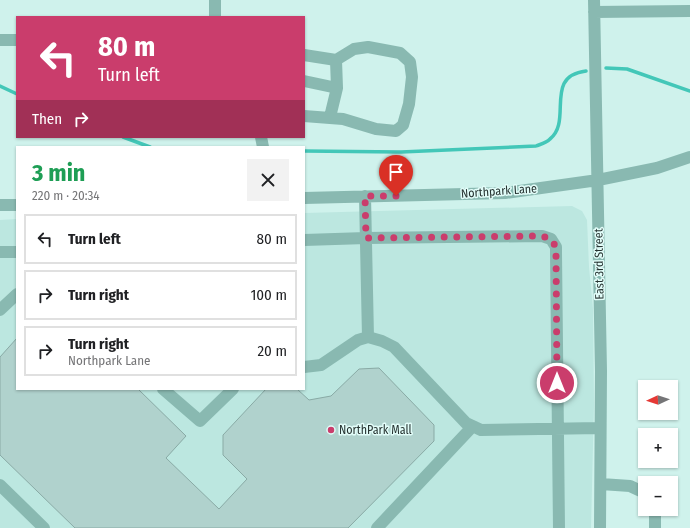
<!DOCTYPE html>
<html lang="en">
<head>
<meta charset="utf-8">
<style>
  :root { --surface:#fff; --page:#f2f2f2; --text:#202124; --muted:#757577; --line:#e0e0e0 }
  body { margin:0; font-family:"Fira Sans Condensed",sans-serif; background:var(--page); color:var(--text); height:100vh; display:flex; flex-direction:column; font-size:15px; white-space:nowrap }
  * { box-sizing:border-box; margin:0 }
  p { font-size:13px; color:var(--muted) }
  .icon { flex:none; width:22px; height:22px; fill:none; stroke:currentColor; stroke-width:2; stroke-linecap:round; stroke-linejoin:round }
  .map { position:relative; flex:1; overflow:hidden }
  .drawer { position:absolute; left:16px; top:146px; width:289px; height:244px; display:flex; flex-direction:column; background:var(--surface); border-radius:0px; box-shadow:0 1px 3px #0004 }
  .drawer>* { flex:none }
  .banner { position:absolute; left:16px; top:16px; width:289px; height:122px; border-radius:0px; box-shadow:0 1px 3px #0004; background:#ca3d6c; color:#fff; overflow:hidden }
  .needle { width:26px; rotate:267deg }
  .controls { position:absolute; left:638px; top:380px; display:grid; gap:8px }
  .controls a { display:grid; place-items:center; width:40px; height:40px; border-radius:0px; background:var(--surface); box-shadow:0 1px 3px #0004; font-size:20px }
  .pin { position:absolute; display:grid; place-items:center; width:34px; height:34px; color:#fff; margin:-41px -17px; border-radius:50% 50% 50% 0; rotate:-45deg; box-shadow:0 0 4px #0007 }
  .pin .icon { rotate:45deg }
  .me { position:absolute; width:44px; margin:-22px; rotate:0deg; stroke-linejoin:round; filter:drop-shadow(0 0 3px #0008) }
  .turn { display:flex; align-items:center; gap:14px; height:84px; padding:0 16px; font-size:18px }
  .turn .icon { width:52px; height:52px; stroke-width:2.5 }
  .turn b { display:block; font-size:28px; line-height:34px }
  .then { display:flex; align-items:center; height:38px; padding:0 16px; background:#0003; gap:8px; font-size:15px }
  .round { display:grid; place-items:center; flex:none; width:42px; height:42px; border-radius:0px; background:var(--page) }
  .overview { display:flex; align-items:center; justify-content:space-between; height:68px; padding:0 16px }
  h1 { font-size:24px; font-weight:700; line-height:30px; color:#1e9e55 }
  ul { padding:0; list-style:none }
  li { display:flex; align-items:center; gap:12px; height:50px; margin:0 8px 6px; padding:0 8px; border:2px solid var(--line); border-radius:0px }
  li div { flex:1 }
  li b { display:block; font-size:15px }
  li em { font-style:normal }
  .map>svg:first-child { display:block }
</style>
</head>
<body>
<div class="map">
<svg width="690" height="528" viewBox="0 0 690 528">
  <rect width="100%" height="100%" fill="#cff2ec"/>
  <path fill="#bce7e0" d="M572 206 582 211 587 220 589 267 593 309 594 405 591 528H0V220L17 219V389H304V213Z"/>
  <g fill="none" stroke-linecap="round" stroke-linejoin="round">
    <path stroke="#43c7b8" stroke-width="3.5" d="M606 68 627 69 690 91
      M0 86 17 94
      M123 137 150 147
      M304 151 401 152 536 146C541 144 546 143 550 139 573 121 543 76 586 71"/>
  </g>
  <path fill="#b0d2cd" stroke="#89aaa5" d="M17 338V389H138L186 436 166 458 219 509 247 479 223 455V435L266 389H297L309 400 331 396 359 369 379 368 434 425V441L348 528H75L0 455V357Z"/>
  <g fill="none" stroke-linecap="round" stroke-linejoin="round">
    <path stroke="#89b9b1" stroke-width="12" d="M215 0V17
      M594 0 601 371 600 528
      M594 12 690 11
      M0 40H17
      M304 55 336 60 354 49 368 47 400 53 410 62 412 77 409 104 403 125 396 131 376 129 343 119 304 116
      M336 60 337 88
      M304 81 337 88 330 117
      M261 137 263 147
      M365 196 368 337
      M304 198 505 193 598 180 657 168 690 157
      M0 205H17
      M304 240 366 238 542 236 551 239 556 247V253L559 528
      M0 252H17
      M0 310 17 294
      M304 367 321 365 358 340 368 337 382 341 394 347 466 423 481 430 600 428
      M163 389 200 421 233 389
      M601 484 630 486 645 493
      M0 485 44 528
      M377 528 472 427
      M655 528V509"/>
  </g>
  <g fill="none" stroke-linecap="round" stroke-linejoin="round">
    <path stroke="#ca3d6c" stroke-width="7" stroke-dasharray="0 12.6" d="M396 196H365L366 238 542 236 551 239 556 247V253L557 383"/>
  </g>
  <circle fill="#ca3d6c" stroke="#e2fdf9" stroke-width="1.5" cx="331" cy="430" r="4"/>
  <g text-anchor="middle" stroke-width="3" stroke-linejoin="round" paint-order="stroke">
    <g font-size="12" fill="#273432" stroke="#e2fdf9">
      <text transform="translate(499 191) rotate(-4)" y="4">Northpark Lane</text>
      <text transform="translate(599 264) rotate(-91)" y="4">East 3rd Street</text>
    </g>
    <g font-size="12" fill="#273432" stroke="#e2fdf9" text-anchor="start">
      <text x="339" y="434">NorthPark Mall</text>
    </g>
  </g>
</svg>
<div class="controls">
<a><svg class="needle" viewBox="-14 -14 28 28"><path d="M0-13l5 13h-10z" fill="#e53935"/><path d="M0 13l5-13h-10z" fill="#757577"/></svg></a>
<a>+</a>
<a>−</a>
</div>
<div class="pin" style="left:396px;top:196px;background:#d93025"><svg class="icon" aria-label="arrive" viewBox="0 0 24 24"><path d="M6 21V4h12l-3 4 3 4H6"/></svg></div>
<svg class="me" style="left:557px;top:383px" viewBox="-20 -20 40 40"><circle r="17" fill="#ca3d6c" stroke="#fff" stroke-width="3"/><path d="M0-11L8 9 0 5-8 9z" fill="#fff"/></svg>
<div class="banner">
<div class="turn"><svg class="icon" aria-label="left" viewBox="0 0 24 24"><path d="M17 20v-9H6M10 6l-5 5 5 5"/></svg><div><b>80 m</b>Turn left</div></div>
<div class="then">Then<svg class="icon" aria-label="right" viewBox="0 0 24 24"><path d="M7 20v-9h11M14 6l5 5-5 5"/></svg></div>
</div>
<section class="drawer">
<div class="overview"><div><h1>3 min</h1><p>220 m · 20:34</p></div><a class="round"><svg class="icon" aria-label="close" viewBox="0 0 24 24"><path d="M6 6l12 12M18 6L6 18"/></svg></a></div>
<ul>
<li><svg class="icon" aria-label="left" viewBox="0 0 24 24"><path d="M17 20v-9H6M10 6l-5 5 5 5"/></svg><div><b>Turn left</b></div><em>80 m</em></li>
<li><svg class="icon" aria-label="right" viewBox="0 0 24 24"><path d="M7 20v-9h11M14 6l5 5-5 5"/></svg><div><b>Turn right</b></div><em>100 m</em></li>
<li><svg class="icon" aria-label="right" viewBox="0 0 24 24"><path d="M7 20v-9h11M14 6l5 5-5 5"/></svg><div><b>Turn right</b><p>Northpark Lane</p></div><em>20 m</em></li>
</ul>
</section>
</div>
</body>
</html>
